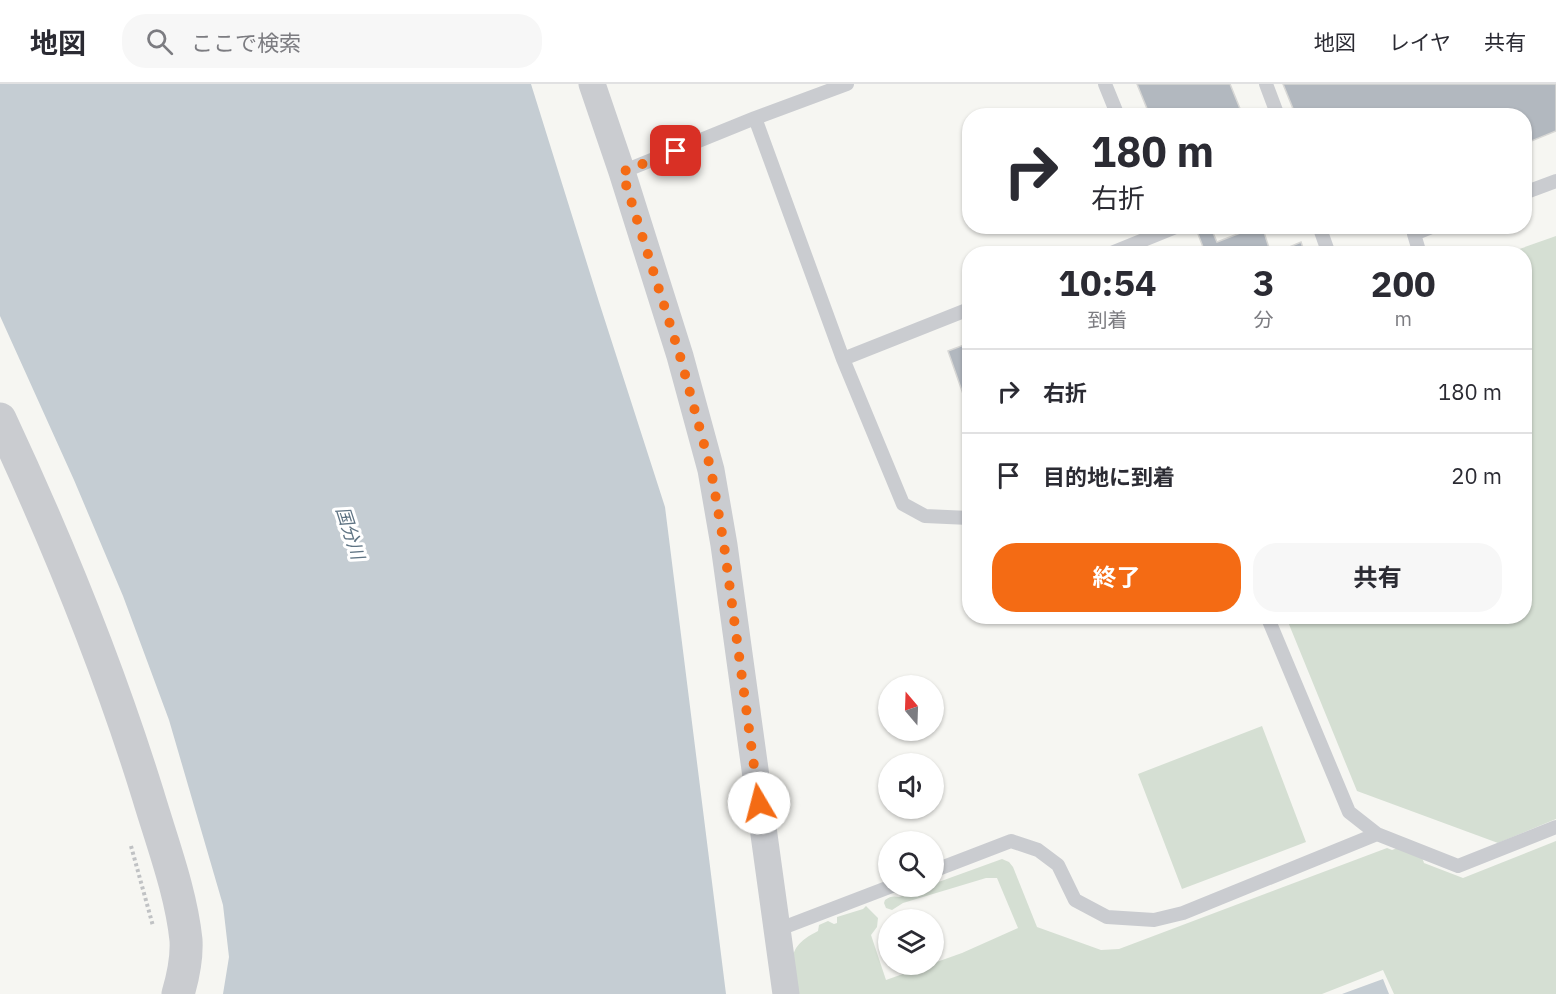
<!DOCTYPE html>
<html lang="ja">
<head>
<meta charset="utf-8">
<style>
  :root { --surface:#fff; --page:#f7f7f7; --text:#2b2b33; --muted:#7c7c81; --line:#e1e1e2; --accent:#f46b14 }
  body { margin:0; font-family:"IBM Plex Sans","Noto Sans JP",sans-serif; background:var(--page); color:var(--text); height:100vh; display:flex; flex-direction:column; font-size:22px; white-space:nowrap }
  * { box-sizing:border-box; margin:0 }
  p { font-size:20px; color:var(--muted) }
  .icon { flex:none; width:33px; height:33px; fill:none; stroke:currentColor; stroke-width:2; stroke-linecap:round; stroke-linejoin:round }
  .map { position:relative; flex:1; overflow:hidden }
  .details { position:absolute; left:962px; top:162px; width:570px; height:378px; display:flex; flex-direction:column; background:var(--surface); border-radius:24px; box-shadow:0 2px 4px #0004 }
  .details>* { flex:none }
  .hud { position:absolute; left:962px; top:24px; width:570px; height:126px; border-radius:24px; box-shadow:0 2px 4px #0004; background:#fff; color:var(--text); overflow:hidden }
  .needle { width:39px; rotate:341deg }
  .buttons { position:absolute; left:878px; top:591px; display:grid; gap:12px }
  .buttons a { display:grid; place-items:center; width:66px; height:66px; border-radius:50%; background:var(--surface); box-shadow:0 2px 4px #0004; font-size:30px }
  .pin { position:absolute; display:grid; place-items:center; width:51px; height:51px; color:#fff; margin:-26px; border-radius:12px; box-shadow:0 3px 9px #0006 }
  .me { position:absolute; width:66px; margin:-33px; rotate:352deg; stroke-linejoin:round; filter:drop-shadow(0 0 4px #0008) }
  .turn { display:flex; align-items:center; gap:21px; height:126px; padding:0 30px; font-size:27px }
  .turn .icon { width:78px; height:78px; stroke-width:2.5 }
  .turn b { display:block; font-size:42px; line-height:51px }
  .eta { display:flex; justify-content:space-evenly; align-items:center; height:102px; text-align:center }
  .eta b { font-size:36px; font-weight:700; line-height:42px }
  .primary-button { display:flex; gap:12px; margin-top:auto; padding:12px 30px }
  .primary-button a { flex:1; height:69px; border-radius:24px; background:var(--accent); color:#fff; font-size:24px; font-weight:700; line-height:69px; text-align:center }
  .primary-button a+a { background:var(--page); color:var(--text) }
  ul { padding:0; list-style:none }
  li { display:flex; align-items:center; gap:18px; height:84px; padding:0 30px; border-top:2px solid var(--line) }
  li div { flex:1 }
  li b { display:block; font-size:22px }
  li em { font-style:normal }
  header { display:flex; align-items:center; gap:36px; box-sizing:border-box; height:84px; padding:0 30px; background:var(--surface); border-bottom:2px solid var(--line) }
  header strong { font-size:28px }
  nav { display:flex; gap:33px; margin-inline-start:auto; font-size:21px }
  .search { width:420px; height:54px; background:var(--page); display:flex; align-items:center; gap:15px; box-sizing:border-box; padding:0 21px; border-radius:24px; color:var(--muted); font-size:22px }
  .map>svg:first-child { display:block }
</style>
</head>
<body>
<header>
<strong>地図</strong>
<div class="search"><svg class="icon" aria-label="search" viewBox="0 0 24 24"><circle cx="10" cy="10" r="6"/><path d="M15 15l6 6"/></svg>ここで検索</div>
<nav><a>地図</a><a>レイヤ</a><a>共有</a></nav>
</header>
<div class="map">
<svg width="1556" height="910" viewBox="0 0 1556 910">
  <rect width="100%" height="100%" fill="#f6f6f2"/>
  <path fill="#d5dfd3" d="M1556 152V735L1498 759 1357 707 1286 533 1524 532V170L1508 169Z
    M1262 642 1306 758 1182 805 1138 690Z
    M1556 757V910H1394L1383 886 1322 910H797C792 878 784 864 818 847L819 841 828 837 834 840 837 839V833L863 825 866 822 878 834 877 843 871 851 886 896 962 869 1018 844 997 794H986L903 819 892 826 886 824 884 819 885 816C890 812 894 812 899 813L928 803 933 802V800L1002 775 1009 778 1013 783 1037 843 1101 866 1119 865 1387 764 1392 766 1400 763 1422 773 1424 779 1463 794Z"/>
  <path fill="#c5cdd3" d="M0 0H531L599 218 665 423 726 910H223L229 873 223 821 169 636 123 512 74 396 0 232Z
    M1383 895 1389 910H1342Z"/>
  <path fill="#b2b8bf" stroke="#d7d7d5" stroke-width="1.5" d="M1137 0H1230L1243 32H1150Z
    M1283 0H1556V47L1524 60V32H1296Z
    M1195 142H1210L1217 158 1258 142H1262L1271 170H1186L1203 163Z
    M1301 158 1305 170H1273Z
    M969 259V327L948 267Z"/>
  <g fill="none" stroke-linecap="round" stroke-linejoin="round">
    <path stroke="#c0c2c4" stroke-width="4" stroke-dasharray="3 3" stroke-linecap="butt" d="M131 762 153 842"/>
    <path stroke="#caccd0" stroke-width="14" d="M1105 0 1118 32
      M1266 0 1278 32
      M755 34 843 275 903 420 925 432 969 434
      M622 88 755 34 847 0
      M1524 109 1556 97
      M1319 142 1329 170
      M1109 170 1178 142
      M1420 170 1414 150 1434 142
      M843 275 969 225
      M1267 532 1349 728 1377 750
      M933 787 1011 757 1038 766 1058 781 1075 816 1107 833 1154 836 1183 829 1377 750 1458 782 1556 743
      M777 846 892 802"/>
    <path stroke="#caccd0" stroke-width="27" d="M592 0 622 88 680 272 711 386 724 461 786 910"/>
    <path stroke="#caccd0" stroke-width="33" d="M0 335C57 457 108 582 148 711 162 758 181 808 186 856 187 874 183 893 178 910"/>
  </g>
  <g fill="none" stroke-linecap="round" stroke-linejoin="round">
    <path stroke="#f46b14" stroke-width="10" stroke-dasharray="0 18" d="M676 67 622 88 680 272 711 386 724 461 759 719"/>
  </g>
  <g text-anchor="middle" stroke-width="6" stroke-linejoin="round" paint-order="stroke">
    <g font-size="18" font-style="italic" fill="#5e7383" stroke="#fff">
      <text transform="translate(350 449) rotate(72)" y="6">国分川</text>
    </g>
  </g>
</svg>
<div class="buttons">
<a><svg class="needle" viewBox="-14 -14 28 28"><path d="M0-13l5 13h-10z" fill="#e53935"/><path d="M0 13l5-13h-10z" fill="#7c7c81"/></svg></a>
<a><svg class="icon" aria-label="sound" viewBox="0 0 24 24"><path d="M4 9h4l5-4v14l-5-4H4zM17 9q2 3 0 6"/></svg></a>
<a><svg class="icon" aria-label="search" viewBox="0 0 24 24"><circle cx="10" cy="10" r="6"/><path d="M15 15l6 6"/></svg></a>
<a><svg class="icon" aria-label="layers" viewBox="0 0 24 24"><path d="M12 4l9 5-9 5-9-5zM3 14l9 5 9-5"/></svg></a>
</div>
<div class="pin" style="left:676px;top:67px;background:#d93025"><svg class="icon" aria-label="arrive" viewBox="0 0 24 24"><path d="M6 21V4h12l-3 4 3 4H6"/></svg></div>
<svg class="me" style="left:759px;top:719px" viewBox="-20 -20 40 40"><circle r="19" fill="#fff"/><path d="M0-13L10 11 0 6-10 11z" fill="#f46b14"/></svg>
<div class="hud">
<div class="turn"><svg class="icon" aria-label="right" viewBox="0 0 24 24"><path d="M7 20v-9h11M14 6l5 5-5 5"/></svg><div><b>180 m</b>右折</div></div>
</div>
<section class="details">
<div class="eta">
<div><b>10:54</b><p>到着</p></div>
<div><b>3</b><p>分</p></div>
<div><b>200</b><p>m</p></div>
</div>
<ul>
<li><svg class="icon" aria-label="right" viewBox="0 0 24 24"><path d="M7 20v-9h11M14 6l5 5-5 5"/></svg><div><b>右折</b></div><em>180 m</em></li>
<li><svg class="icon" aria-label="arrive" viewBox="0 0 24 24"><path d="M6 21V4h12l-3 4 3 4H6"/></svg><div><b>目的地に到着</b></div><em>20 m</em></li>
</ul>
<div class="primary-button"><a>終了</a><a>共有</a></div>
</section>
</div>
</body>
</html>
